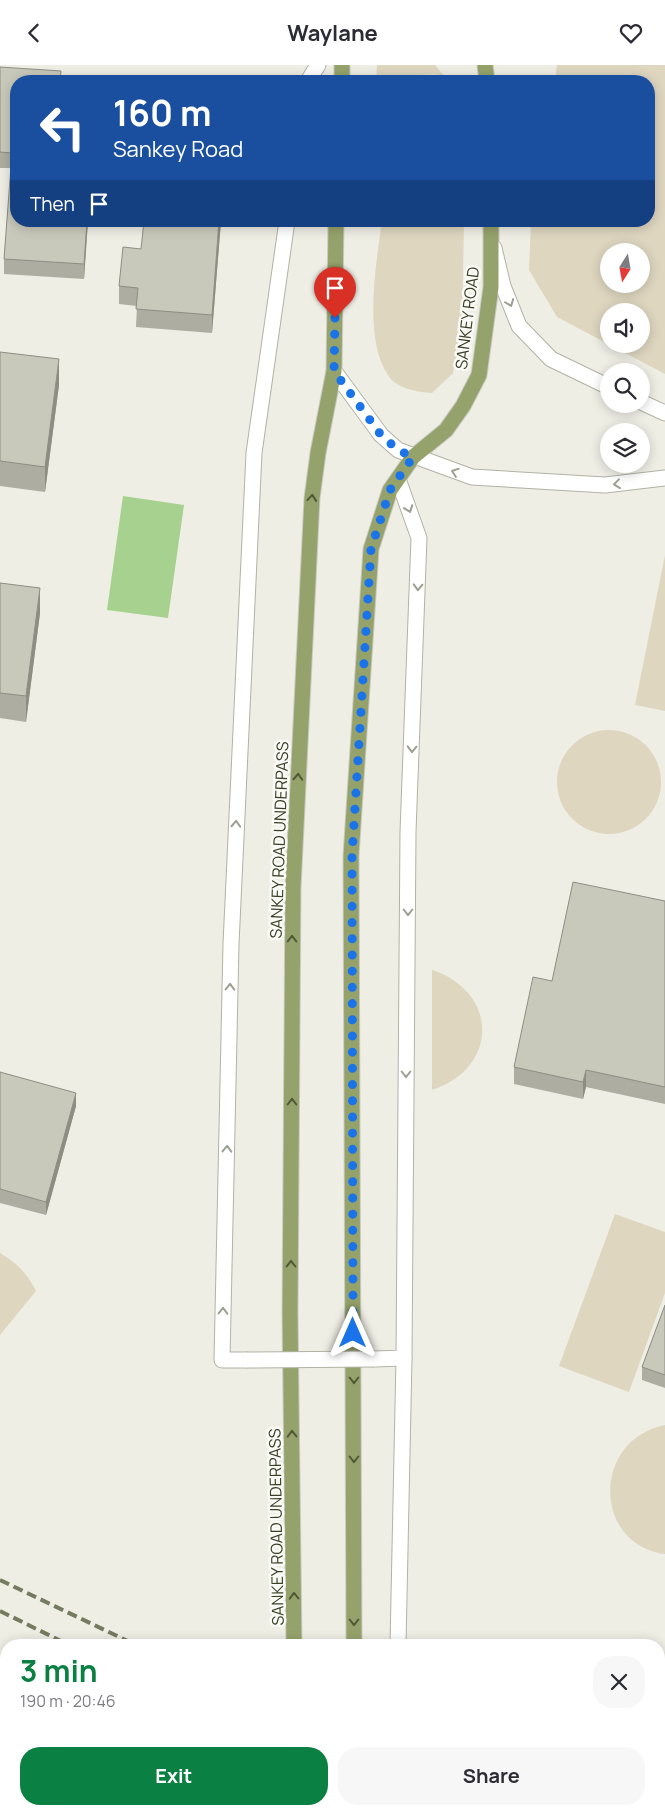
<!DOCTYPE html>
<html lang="en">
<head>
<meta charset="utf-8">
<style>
  :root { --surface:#fff; --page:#f7f7f7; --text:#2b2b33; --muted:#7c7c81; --accent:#0b8043 }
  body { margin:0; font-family:Manrope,sans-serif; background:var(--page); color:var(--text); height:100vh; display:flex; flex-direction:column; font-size:19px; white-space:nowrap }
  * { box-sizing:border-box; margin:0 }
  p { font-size:16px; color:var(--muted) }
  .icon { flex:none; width:28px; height:28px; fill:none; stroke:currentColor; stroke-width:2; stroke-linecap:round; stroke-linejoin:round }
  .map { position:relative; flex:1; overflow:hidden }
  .details { position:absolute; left:0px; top:1574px; width:665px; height:176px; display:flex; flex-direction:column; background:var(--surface); border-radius:20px 20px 0 0; box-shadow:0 2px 12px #0003 }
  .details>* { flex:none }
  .hud { position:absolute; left:10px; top:10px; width:645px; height:152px; border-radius:20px; box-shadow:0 2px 12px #0003; background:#1a4fa0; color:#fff; overflow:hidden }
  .needle { width:32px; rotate:191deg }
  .fabs { position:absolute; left:600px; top:178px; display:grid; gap:10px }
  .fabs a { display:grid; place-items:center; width:50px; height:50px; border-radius:50%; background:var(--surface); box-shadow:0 2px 12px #0003; font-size:25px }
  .pin { position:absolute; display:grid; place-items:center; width:42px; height:42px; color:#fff; margin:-51px -21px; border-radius:50% 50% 50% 0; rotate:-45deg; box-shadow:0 0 5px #0007 }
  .pin .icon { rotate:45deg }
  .me { position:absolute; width:55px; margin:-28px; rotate:0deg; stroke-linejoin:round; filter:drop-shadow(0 0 4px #0008) }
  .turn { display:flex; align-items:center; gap:18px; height:105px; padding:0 20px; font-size:22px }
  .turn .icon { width:65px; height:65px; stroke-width:2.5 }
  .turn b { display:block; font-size:35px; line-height:42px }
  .then { display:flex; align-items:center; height:48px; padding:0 20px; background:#0003; gap:10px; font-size:19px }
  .round { display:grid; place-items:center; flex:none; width:52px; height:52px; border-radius:20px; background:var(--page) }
  .summary { display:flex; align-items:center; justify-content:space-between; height:85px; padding:0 20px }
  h1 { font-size:30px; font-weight:700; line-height:38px; color:var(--accent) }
  .action { display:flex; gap:10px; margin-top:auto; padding:10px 20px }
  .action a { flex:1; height:58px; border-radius:20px; background:var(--accent); color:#fff; font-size:20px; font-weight:700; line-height:58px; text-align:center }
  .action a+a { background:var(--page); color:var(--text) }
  header { display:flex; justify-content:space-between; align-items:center; height:65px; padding:0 20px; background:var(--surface); font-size:22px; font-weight:700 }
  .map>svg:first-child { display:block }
</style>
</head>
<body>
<header><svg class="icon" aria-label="back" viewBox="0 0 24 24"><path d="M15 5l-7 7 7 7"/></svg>Waylane<svg class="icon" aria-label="heart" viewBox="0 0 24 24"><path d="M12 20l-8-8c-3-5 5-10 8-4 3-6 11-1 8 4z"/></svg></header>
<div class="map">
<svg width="665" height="1749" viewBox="0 0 665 1749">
  <rect width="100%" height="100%" fill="#eeeee5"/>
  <path fill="#ded6bf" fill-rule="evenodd" d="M377 0H435L444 11C421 6 399 16 376 16Z
    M557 0H665V309L557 252 529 205 531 156H649V16H555ZM641 186V219H609V186ZM641 246V279H609V246Z
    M382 156H464L462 265 453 308 432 328C418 327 396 324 388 310 363 273 376 199 382 156Z
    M665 490V646L635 640Z
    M557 717a52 52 0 1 1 104 0a52 52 0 1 1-104 0Z
    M432 905C499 927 499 1003 432 1025Z
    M615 1149 665 1167V1228L629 1327 559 1301Z
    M0 1188C17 1198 27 1208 36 1226L0 1270Z
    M665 1360V1489C593 1480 591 1375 665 1360Z"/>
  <path fill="#a7d18f" d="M123 431 184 440 168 553 107 545Z"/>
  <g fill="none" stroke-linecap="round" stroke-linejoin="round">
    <g stroke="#b1b3a4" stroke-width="17">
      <path id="minor" d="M398 1580 404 1293"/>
    </g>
    <g stroke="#b1b3a4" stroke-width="17">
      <path id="tertiary" d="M308 16 318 0
        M494 183 503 221 519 261 551 294 609 322
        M334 306 381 370 398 385 472 412 605 420 665 413
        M641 337 665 348
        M374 1294 404 1293 408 767 419 473 398 414
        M246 1295H222L231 879 254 388 287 156"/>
    </g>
    <g stroke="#c8cac2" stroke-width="17">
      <path id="primary" d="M342 0V16
        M485 0 487 16
        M294 1580 290 1248 293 823 312 433 318 388 334 306 336 156
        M354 1580 351 791 371 484 390 425 413 392 446 365 463 341 479 310 491 222V156
        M296 1744V1749
        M355 1744V1749"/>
    </g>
    <use href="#minor" stroke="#fff" stroke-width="15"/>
    <use href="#tertiary" stroke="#fff" stroke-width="15"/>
    <use href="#primary" stroke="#96a26b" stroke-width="15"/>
    <path stroke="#757b5f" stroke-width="4" stroke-dasharray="10 5" stroke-linecap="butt" d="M0 1515 136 1580
      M0 1546 69 1580
      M659 1713 665 1714
      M659 1743 665 1744"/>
    <g stroke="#b1b3a4" stroke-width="17" stroke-linecap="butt">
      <path id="tertiary-bridge" d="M246 1295 374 1294"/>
    </g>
    <use href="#tertiary-bridge" stroke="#fff" stroke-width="15"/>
  </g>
  <path fill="#adada1" d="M0 2 61 16 16 156H88L84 214 4 209V194L11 103H0Z
    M221 156 212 268 136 262 137 241 119 239V221L141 184Z
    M0 287 59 320 45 427 0 421Z
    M0 518 40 548 26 657 0 653Z
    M665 836V1039L586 1022 583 1034 514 1019V1002L552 916Z
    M0 1007 76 1041 46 1150 0 1138Z
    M665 1240V1323L642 1315V1302Z"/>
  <path fill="#8d8d83" d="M87 156H88L84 214V199Z
    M219 156H221L212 268V250Z
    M59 294V320L45 427V402Z
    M40 523V548L26 657V631Z
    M586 1005V1022L583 1034V1017Z
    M76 1028V1041L46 1150V1137Z"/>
  <path fill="#c9c9bb" stroke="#8d8d83" d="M0 2 61 6 60 16H16V156H87L84 199 4 194 12 88 0 87Z
    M144 156H219L212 250 136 244 138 223 119 221 123 182 141 184Z
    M0 287 59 294 45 402 0 396Z
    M0 518 40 523 26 631 0 628Z
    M573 817 665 836V1022L586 1005 583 1017 514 1002 533 912 552 916Z
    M0 1007 76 1028 46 1137 0 1124Z
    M665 1240V1310L642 1302Z"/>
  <defs><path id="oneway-chevron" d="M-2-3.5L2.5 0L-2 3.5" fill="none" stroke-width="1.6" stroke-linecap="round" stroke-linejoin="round" transform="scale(1.25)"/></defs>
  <g stroke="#9ca092">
    <use href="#oneway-chevron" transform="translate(510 238) rotate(69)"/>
    <use href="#oneway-chevron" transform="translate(455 407) rotate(-161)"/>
    <use href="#oneway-chevron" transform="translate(617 419) rotate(173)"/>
    <use href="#oneway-chevron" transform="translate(409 444) rotate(70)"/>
    <use href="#oneway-chevron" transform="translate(418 522) rotate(92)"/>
    <use href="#oneway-chevron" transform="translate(412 684) rotate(92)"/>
    <use href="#oneway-chevron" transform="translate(236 759) rotate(-87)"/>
    <use href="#oneway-chevron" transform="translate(408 847) rotate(90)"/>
    <use href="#oneway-chevron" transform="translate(230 922) rotate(-89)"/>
    <use href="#oneway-chevron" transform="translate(406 1009) rotate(90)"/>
    <use href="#oneway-chevron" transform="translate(227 1084) rotate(-89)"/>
    <use href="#oneway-chevron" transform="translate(223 1246) rotate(-89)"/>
  </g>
  <g stroke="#515836">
    <use href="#oneway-chevron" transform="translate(312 433) rotate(-85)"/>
    <use href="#oneway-chevron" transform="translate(298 712) rotate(-87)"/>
    <use href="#oneway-chevron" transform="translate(292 874) rotate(-90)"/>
    <use href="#oneway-chevron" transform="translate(292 1037) rotate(-90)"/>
    <use href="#oneway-chevron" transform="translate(291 1199) rotate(-90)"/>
    <use href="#oneway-chevron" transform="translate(354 1315) rotate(90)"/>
    <use href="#oneway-chevron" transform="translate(292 1369) rotate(-91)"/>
    <use href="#oneway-chevron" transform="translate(354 1394) rotate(90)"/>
    <use href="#oneway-chevron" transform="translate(294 1531) rotate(-91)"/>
    <use href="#oneway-chevron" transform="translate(354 1557) rotate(90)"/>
  </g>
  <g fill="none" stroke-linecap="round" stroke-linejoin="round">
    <path stroke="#1a73e8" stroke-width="9" stroke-dasharray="0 16.2" d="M335 253 334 306 381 370 398 385 413 392 390 425 371 484 352 791 353 1268"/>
  </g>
  <g text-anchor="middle" stroke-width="5" stroke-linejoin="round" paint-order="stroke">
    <g font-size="16" fill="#3a4025" stroke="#fafaf6">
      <text transform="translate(467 253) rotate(-83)" y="6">SANKEY ROAD</text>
      <text transform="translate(279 775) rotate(-88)" y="6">SANKEY ROAD UNDERPASS</text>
      <text transform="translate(276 1462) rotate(-91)" y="6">SANKEY ROAD UNDERPASS</text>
    </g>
  </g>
</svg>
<div class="fabs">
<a><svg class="needle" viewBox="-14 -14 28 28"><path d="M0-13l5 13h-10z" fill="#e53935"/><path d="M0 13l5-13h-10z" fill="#7c7c81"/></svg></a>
<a><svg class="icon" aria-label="sound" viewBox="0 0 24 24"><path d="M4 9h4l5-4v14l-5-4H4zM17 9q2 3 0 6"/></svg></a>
<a><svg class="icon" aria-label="search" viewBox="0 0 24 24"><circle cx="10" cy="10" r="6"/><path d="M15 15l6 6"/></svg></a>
<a><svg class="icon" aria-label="layers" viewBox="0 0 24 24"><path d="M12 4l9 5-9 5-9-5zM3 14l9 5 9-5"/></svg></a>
</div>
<div class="pin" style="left:335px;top:253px;background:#d93025"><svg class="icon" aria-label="arrive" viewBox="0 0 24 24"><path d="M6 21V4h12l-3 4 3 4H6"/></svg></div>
<svg class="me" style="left:353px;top:1268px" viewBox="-20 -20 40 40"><path d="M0-17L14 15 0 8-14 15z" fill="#1a73e8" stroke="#fff" stroke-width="4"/></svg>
<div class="hud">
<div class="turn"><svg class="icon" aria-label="left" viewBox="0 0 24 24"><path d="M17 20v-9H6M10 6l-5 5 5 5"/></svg><div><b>160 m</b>Sankey Road</div></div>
<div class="then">Then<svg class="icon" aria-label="arrive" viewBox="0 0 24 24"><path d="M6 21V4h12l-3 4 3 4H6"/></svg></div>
</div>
<section class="details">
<div class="summary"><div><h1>3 min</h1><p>190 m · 20:46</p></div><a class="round"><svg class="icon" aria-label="close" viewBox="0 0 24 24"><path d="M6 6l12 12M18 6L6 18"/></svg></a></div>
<div class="action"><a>Exit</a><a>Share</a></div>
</section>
</div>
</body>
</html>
